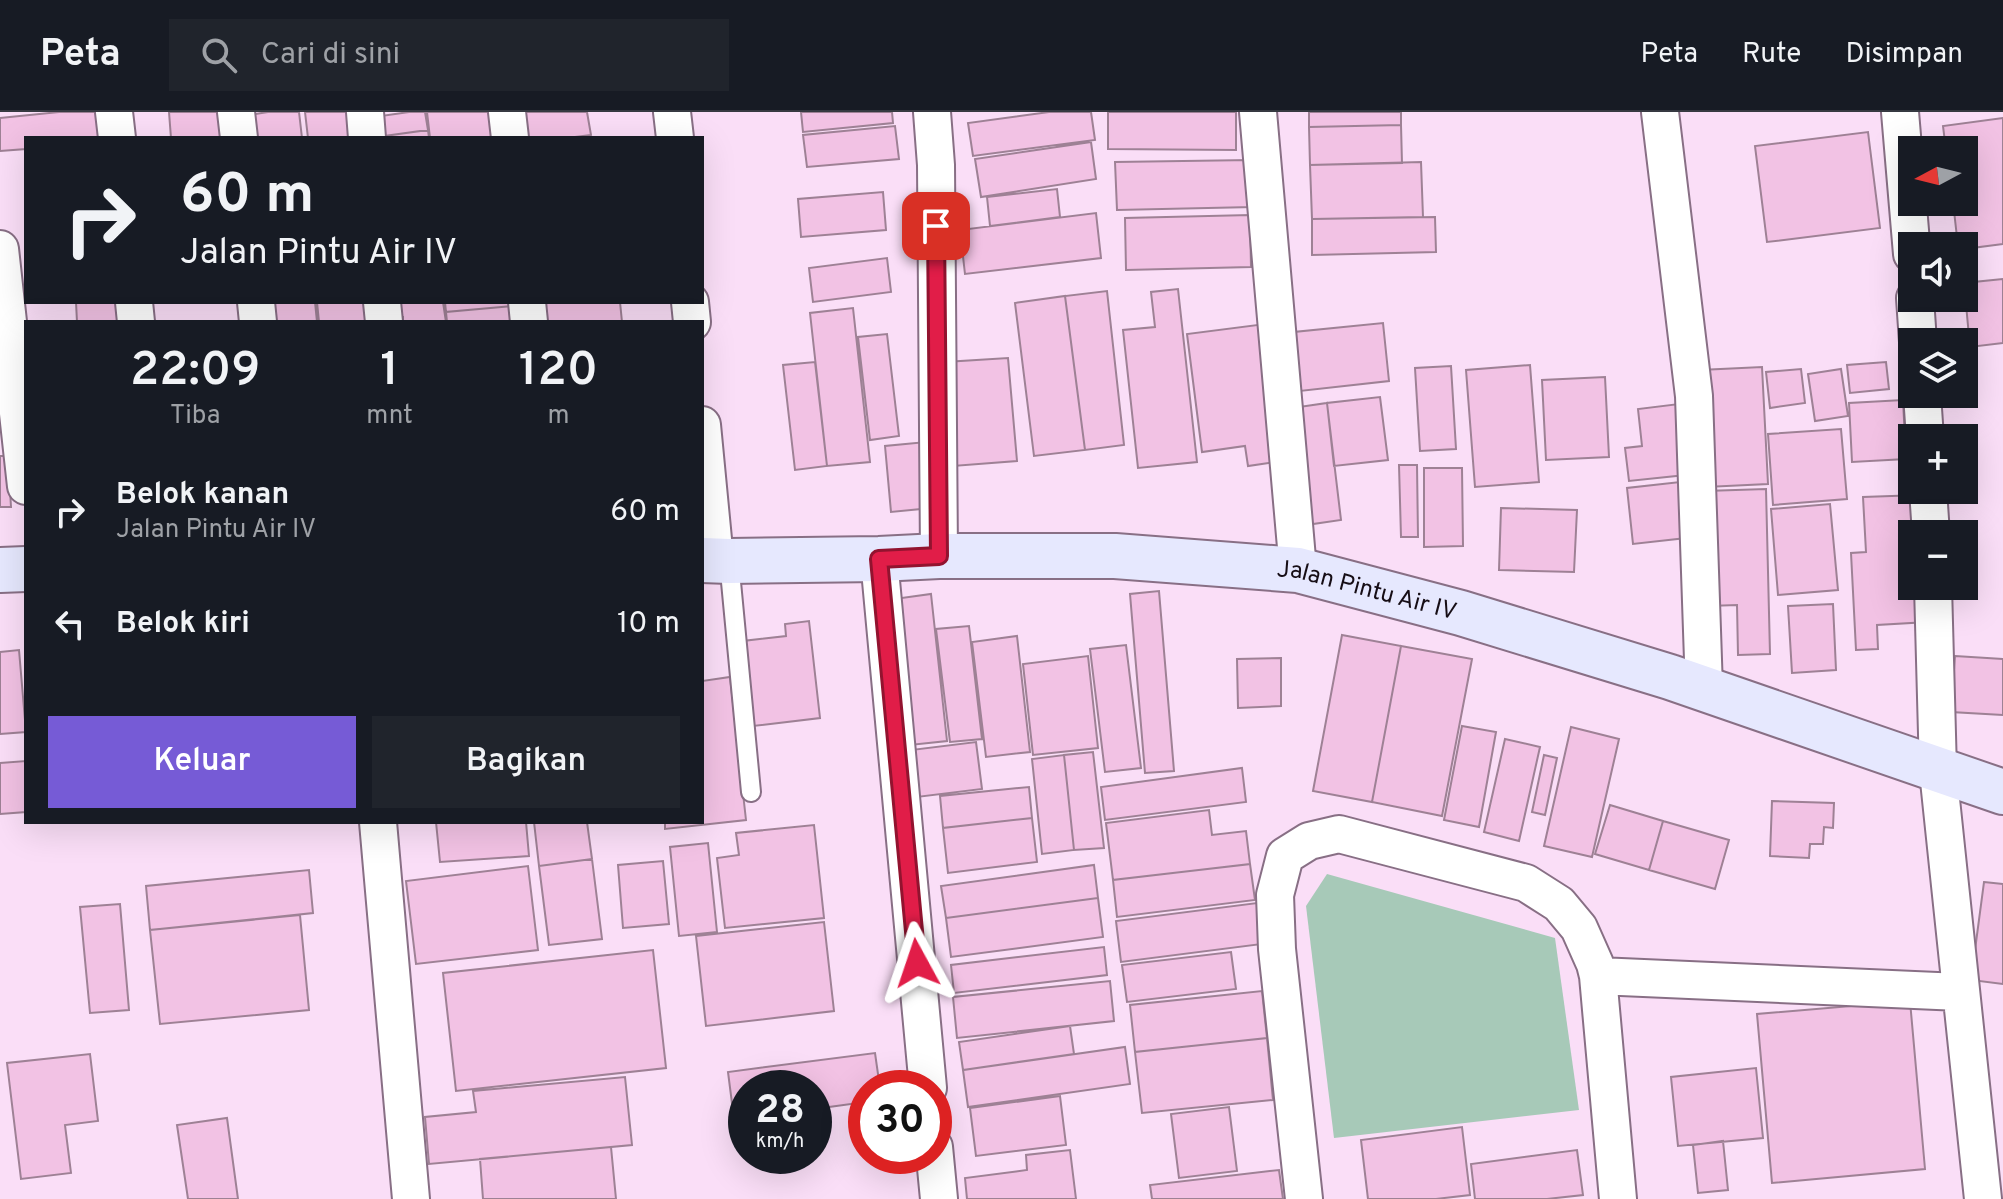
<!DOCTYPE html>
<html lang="id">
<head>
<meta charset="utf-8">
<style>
  :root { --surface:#171b24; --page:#20242c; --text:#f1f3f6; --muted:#9ea1a6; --line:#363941; --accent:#765bd6 }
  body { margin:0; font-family:Overpass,sans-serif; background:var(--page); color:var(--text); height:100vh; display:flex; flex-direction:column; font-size:30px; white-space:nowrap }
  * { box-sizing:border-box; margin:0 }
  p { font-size:26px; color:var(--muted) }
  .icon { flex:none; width:44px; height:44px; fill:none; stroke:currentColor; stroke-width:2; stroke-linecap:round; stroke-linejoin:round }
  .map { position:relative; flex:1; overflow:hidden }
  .panel { position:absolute; left:24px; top:208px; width:680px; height:504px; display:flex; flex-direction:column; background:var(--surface); border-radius:0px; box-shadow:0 8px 32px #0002 }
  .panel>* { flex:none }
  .top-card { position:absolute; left:24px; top:24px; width:680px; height:168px; border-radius:0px; box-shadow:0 8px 32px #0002; background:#171b24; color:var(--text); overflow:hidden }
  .needle { width:52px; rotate:263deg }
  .buttons { position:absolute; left:1898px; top:24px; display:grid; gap:16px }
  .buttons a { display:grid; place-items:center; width:80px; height:80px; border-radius:0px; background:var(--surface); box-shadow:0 8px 32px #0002; font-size:40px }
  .speed { position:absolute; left:728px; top:958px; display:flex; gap:16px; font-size:40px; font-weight:700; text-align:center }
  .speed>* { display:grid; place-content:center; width:104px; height:104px; border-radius:50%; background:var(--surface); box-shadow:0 8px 32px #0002; line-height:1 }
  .speed small { font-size:20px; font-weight:400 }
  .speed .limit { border:12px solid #d22; background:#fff; color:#111 }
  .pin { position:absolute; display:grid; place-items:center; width:68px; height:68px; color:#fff; margin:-34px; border-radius:16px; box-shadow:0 4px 12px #0006 }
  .me { position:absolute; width:88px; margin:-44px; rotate:355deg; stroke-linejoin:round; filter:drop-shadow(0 0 6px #0008) }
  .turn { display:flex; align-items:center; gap:28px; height:168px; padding:0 24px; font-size:36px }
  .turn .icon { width:104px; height:104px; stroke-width:2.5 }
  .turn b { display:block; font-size:56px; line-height:68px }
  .eta { display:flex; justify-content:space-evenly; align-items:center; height:136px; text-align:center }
  .eta b { font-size:48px; font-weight:600; line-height:56px }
  .action { display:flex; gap:16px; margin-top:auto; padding:16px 24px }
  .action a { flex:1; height:92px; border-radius:0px; background:var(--accent); color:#fff; font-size:32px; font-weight:600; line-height:92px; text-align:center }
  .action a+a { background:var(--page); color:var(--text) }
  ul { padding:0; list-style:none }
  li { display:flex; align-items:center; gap:24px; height:112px; padding:0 24px }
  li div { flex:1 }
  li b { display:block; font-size:30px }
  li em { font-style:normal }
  header { display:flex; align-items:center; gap:48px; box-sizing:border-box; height:112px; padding:0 40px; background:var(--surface); border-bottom:2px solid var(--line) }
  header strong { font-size:38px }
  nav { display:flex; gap:44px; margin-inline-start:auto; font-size:28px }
  .search { width:560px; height:72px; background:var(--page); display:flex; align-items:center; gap:20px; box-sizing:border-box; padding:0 28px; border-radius:0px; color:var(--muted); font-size:30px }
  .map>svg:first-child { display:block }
</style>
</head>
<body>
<header>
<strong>Peta</strong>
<div class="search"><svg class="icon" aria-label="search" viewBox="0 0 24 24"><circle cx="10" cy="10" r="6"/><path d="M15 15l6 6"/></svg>Cari di sini</div>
<nav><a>Peta</a><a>Rute</a><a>Disimpan</a></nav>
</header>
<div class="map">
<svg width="2003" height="1087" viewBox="0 0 2003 1087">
  <rect width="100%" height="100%" fill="#fadef7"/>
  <path fill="#a7c9b8" d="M1327 762 1555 826 1579 998 1334 1026 1306 794Z"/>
  <path fill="#f2c2e4" stroke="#9e8195" stroke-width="2" d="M59 0H98L101 26H26V37L0 39V6Z
    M169 0H231L233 26H171Z
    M268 0H299L302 26H245L242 4Z
    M305 0H359L362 26H308Z
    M409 0H425L428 18 377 25 374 5Z
    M427 0H491L495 26H430Z
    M512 0H587L591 23 567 26H516Z
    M801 0H892L893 11 803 20Z
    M1049 0H1091L1095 28 973 44 968 11Z
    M1108 0H1236V38L1108 37Z
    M1309 0H1401V13L1309 15Z
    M2003 6V132L1964 137V134H1958L1953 90H1964V38H1946L1943 14Z
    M1401 13 1402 51 1310 53 1309 15Z
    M895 14 899 47 807 55 803 23Z
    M428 18 429 26 377 25Z
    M1868 20 1880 116 1767 130 1755 34Z
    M1091 30 1096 67 981 85 975 47Z
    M1251 48 1253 95 1117 98 1115 50Z
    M1421 50 1423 105 1312 107 1310 53Z
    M1057 77 1060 105 990 114 987 85Z
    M883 80 886 118 801 125 798 87Z
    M1096 101 1101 146 965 162 960 118Z
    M1250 103 1251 155 1126 158 1125 106Z
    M1435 105 1436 140 1312 143V107Z
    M887 146 891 180 813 190 809 156Z
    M2003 167V231L1970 235 1964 171Z
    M1178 177 1197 350 1138 356 1123 218 1155 215 1151 180Z
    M1107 179 1124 333 1085 338 1065 184Z
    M1065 184 1085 338 1034 344 1015 191Z
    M76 190H116L118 210H77Z
    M270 190H315L317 210H272Z
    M317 190H378L380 210H319Z
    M392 190H443L446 210H403V205L394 206Z
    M445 190H513V194L446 200Z
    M536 190H620L622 210H538Z
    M513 194 515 210H447L446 200Z
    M853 196 870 350 827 354 810 201Z
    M1383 211 1389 269 1300 279 1294 220Z
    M1265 212 1282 349 1248 354 1245 334 1202 340 1187 222Z
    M887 222 899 324 870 328 858 225Z
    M1008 246 1017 349 953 354 945 250Z
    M815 250 827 354 795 358 783 253Z
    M1886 250 1889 277 1850 281 1847 253Z
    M1530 253 1539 370 1475 375 1466 258Z
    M1451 254 1456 337 1420 339 1415 256Z
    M1762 255 1768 372 1706 375 1700 258Z
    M1801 257 1805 291 1770 296 1766 260Z
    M1841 257 1848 304 1815 309 1808 262Z
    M1605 265 1609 345 1546 348 1542 268Z
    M1380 285 1388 348 1334 354 1327 291Z
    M1903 288 1906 347 1852 350 1849 291Z
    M1327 291 1341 408 1306 413 1292 296Z
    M1687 291 1695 362 1629 369 1625 336 1642 334 1638 297Z
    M1841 317 1847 387 1773 393 1768 322Z
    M926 330 931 396 891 400 885 334Z
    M0 344H8L11 395H0Z
    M1399 353H1417L1418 425H1401Z
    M1424 356H1462L1463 434 1424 435Z
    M1689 369 1695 425 1633 432 1627 376Z
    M1766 377 1770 542 1738 543 1737 493 1708 494 1705 379Z
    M1920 383 1923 422H1912V474H1926L1928 510 1877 513 1878 537 1856 538 1851 441 1866 440 1863 385Z
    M1830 392 1838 478 1778 483 1771 397Z
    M1501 396 1577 398 1574 460 1499 458Z
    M1159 479 1174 659 1145 661 1130 482Z
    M931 482 947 629 910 633 894 487Z
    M1833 492 1836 558 1792 561 1788 494Z
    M809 509 820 606 753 614 743 529 786 524 785 512Z
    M969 514 982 627 950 630 936 517Z
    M1342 523 1401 534 1372 690 1313 679Z
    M1017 524 1030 640 986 645 972 530Z
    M1126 533 1141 656 1105 660 1090 537Z
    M1401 534 1472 547 1442 704 1372 690Z
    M19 538 26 620 0 622V540Z
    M1088 544 1098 636 1033 643 1023 552Z
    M1955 544 2003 547V603L1951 600Z
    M1281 546V594L1238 596 1237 547Z
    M730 565 746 708 665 717V710H702V569Z
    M1462 614 1496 620 1479 715 1444 708Z
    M1571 615 1619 627 1592 745 1544 734Z
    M1505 627 1540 635 1519 729 1484 720Z
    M976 630 982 677 917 685 911 638Z
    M1093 640 1104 736 1074 738 1064 643Z
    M1064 643 1074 738 1042 742 1032 647Z
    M1544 643 1557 646 1545 703 1532 700Z
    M26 649V700L0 702V651Z
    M1242 656 1246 690 1105 708 1101 675Z
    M1029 675 1032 706 943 716 940 684Z
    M1772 689 1834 691 1833 716 1824 715 1823 732H1810L1809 746 1770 744Z
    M1610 693 1663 709 1649 758 1595 742Z
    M1209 698 1212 723 1246 719 1250 752 1113 768 1106 711Z
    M1032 706 1037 750 948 761 943 716Z
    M1663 709 1729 728 1715 777 1649 758Z
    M436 710H526L529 744 440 750Z
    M534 710H587L592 747 539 754Z
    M814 713 824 806 725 816 717 746 739 743 736 721Z
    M708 731 717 820 679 824 670 735Z
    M592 747 602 827 549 833 539 754Z
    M663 749 669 812 623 816 618 753Z
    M1250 752 1255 788 1117 805 1113 768Z
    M1094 753 1098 786 946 806 941 774Z
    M528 754 538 838 416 852 406 769Z
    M309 758 313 801 150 818 146 774Z
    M1984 770 2003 772V872L1971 868Z
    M1098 786 1103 825 951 845 946 806Z
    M1257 791 1262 832 1121 850 1116 809Z
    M120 792 129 898 90 901 80 795Z
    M300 803 309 898 160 912 150 818Z
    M824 810 834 899 706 914 696 824Z
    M1104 835 1107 863 954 881 951 853Z
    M653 838 666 956 456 979 443 861Z
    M1231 840 1236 877 1127 890 1122 853Z
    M1110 869 1114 909 957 926 953 885Z
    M1262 879 1267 926 1135 940 1130 893Z
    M1910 889 1925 1057 1772 1071 1757 902Z
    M1070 914 1074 942 963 958 959 930Z
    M1267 926 1273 988 1142 1001 1135 940Z
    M1125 935 1130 972 968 995 963 958Z
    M875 941 880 976H866V990L814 997V976H746V1006L734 1007 728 960Z
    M90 942 98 1009 65 1013 71 1061 21 1067 7 951Z
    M1756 956 1763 1026 1678 1034 1671 965Z
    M625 965 632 1033 429 1052 425 1005 476 1000 473 979Z
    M1060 984 1066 1033 976 1044 970 996Z
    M1229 995 1237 1059 1179 1066 1171 1002Z
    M227 1006 238 1087H188L177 1013Z
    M1462 1015 1470 1083 1436 1087H1368L1361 1028Z
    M1723 1029 1728 1078 1698 1081 1693 1033Z
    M611 1035 616 1087H483L480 1047Z
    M1070 1038 1076 1087H967L965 1066 1027 1058 1026 1043Z
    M1577 1038 1583 1083 1547 1087H1475L1471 1052Z
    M1279 1058 1283 1087H1152L1150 1073Z"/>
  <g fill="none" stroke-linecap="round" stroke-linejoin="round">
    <g stroke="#886f85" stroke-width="22">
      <path id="service" d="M729 449 751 680"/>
    </g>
    <g stroke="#886f85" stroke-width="40">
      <path id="minor" d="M114 0 117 26
        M236 0 239 26
        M365 0 367 26
        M507 0 510 26
        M672 0 675 26
        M932 0 936 53 939 444
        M1258 0 1298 458
        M1660 0 1694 284 1704 577
        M1900 0 1912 142
        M0 137 26 374
        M1915 186 1918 230
        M134 190 136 210
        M256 190 258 210
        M382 190 384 210
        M527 190 529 210
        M690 190 692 210
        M1922 282 1925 326
        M702 313 715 448
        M1928 378 1931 422
        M879 447 928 976
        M1933 474 1938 659 1983 1087
        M378 710 411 1087
        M1598 864 1960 880
        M934 1035 939 1087
        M1304 1087 1277 837 1275 783 1285 744 1309 729 1339 722 1526 771 1559 792 1579 816 1595 852 1598 864 1618 1087"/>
    </g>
    <g stroke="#886f85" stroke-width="48">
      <g id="secondary">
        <path id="s1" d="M702 448 729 449 879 447 939 444H1115L1298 458 1461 501 1670 565 2003 680"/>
        <path d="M0 458 26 457"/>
      </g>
    </g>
    <use href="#service" stroke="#fff" stroke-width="18"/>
    <use href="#minor" stroke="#fff" stroke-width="36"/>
    <use href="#secondary" stroke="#e6e8fe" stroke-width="44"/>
  </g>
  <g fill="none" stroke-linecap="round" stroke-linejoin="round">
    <g stroke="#92132f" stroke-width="20">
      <path id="route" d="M917 851 879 447 939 444 936 114"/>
    </g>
    <use href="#route" stroke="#e11d48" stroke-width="14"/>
  </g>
  <g text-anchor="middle" stroke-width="8" stroke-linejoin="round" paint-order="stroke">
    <g font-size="24" fill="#160d15" stroke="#fff">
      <text dy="8" stroke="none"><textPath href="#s1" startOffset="668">Jalan Pintu Air IV</textPath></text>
    </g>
  </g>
</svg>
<div class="buttons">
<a><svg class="needle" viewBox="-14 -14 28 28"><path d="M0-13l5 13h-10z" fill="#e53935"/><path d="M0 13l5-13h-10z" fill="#9ea1a6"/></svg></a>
<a><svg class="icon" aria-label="sound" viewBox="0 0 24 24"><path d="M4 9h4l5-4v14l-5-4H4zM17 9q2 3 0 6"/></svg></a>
<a><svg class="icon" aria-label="layers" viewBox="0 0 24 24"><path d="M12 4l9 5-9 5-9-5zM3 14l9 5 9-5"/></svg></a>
<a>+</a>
<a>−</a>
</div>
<div class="speed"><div>28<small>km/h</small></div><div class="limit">30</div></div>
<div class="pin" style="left:936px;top:114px;background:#d93025"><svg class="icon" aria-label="arrive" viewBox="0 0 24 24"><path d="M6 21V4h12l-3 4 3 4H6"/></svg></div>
<svg class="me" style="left:917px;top:851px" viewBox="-20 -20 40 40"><path d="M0-17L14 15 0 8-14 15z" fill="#e11d48" stroke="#fff" stroke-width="4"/></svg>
<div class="top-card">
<div class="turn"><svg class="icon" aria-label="right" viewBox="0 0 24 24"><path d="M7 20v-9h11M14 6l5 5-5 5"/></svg><div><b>60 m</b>Jalan Pintu Air IV</div></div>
</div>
<section class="panel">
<div class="eta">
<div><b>22:09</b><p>Tiba</p></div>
<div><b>1</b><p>mnt</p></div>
<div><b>120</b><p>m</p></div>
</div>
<ul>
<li><svg class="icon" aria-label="right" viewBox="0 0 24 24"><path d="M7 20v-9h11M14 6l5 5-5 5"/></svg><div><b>Belok kanan</b><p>Jalan Pintu Air IV</p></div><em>60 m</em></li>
<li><svg class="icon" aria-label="left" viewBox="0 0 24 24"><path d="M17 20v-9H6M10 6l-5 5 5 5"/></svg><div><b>Belok kiri</b></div><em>10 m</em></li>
</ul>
<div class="action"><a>Keluar</a><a>Bagikan</a></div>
</section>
</div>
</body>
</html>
